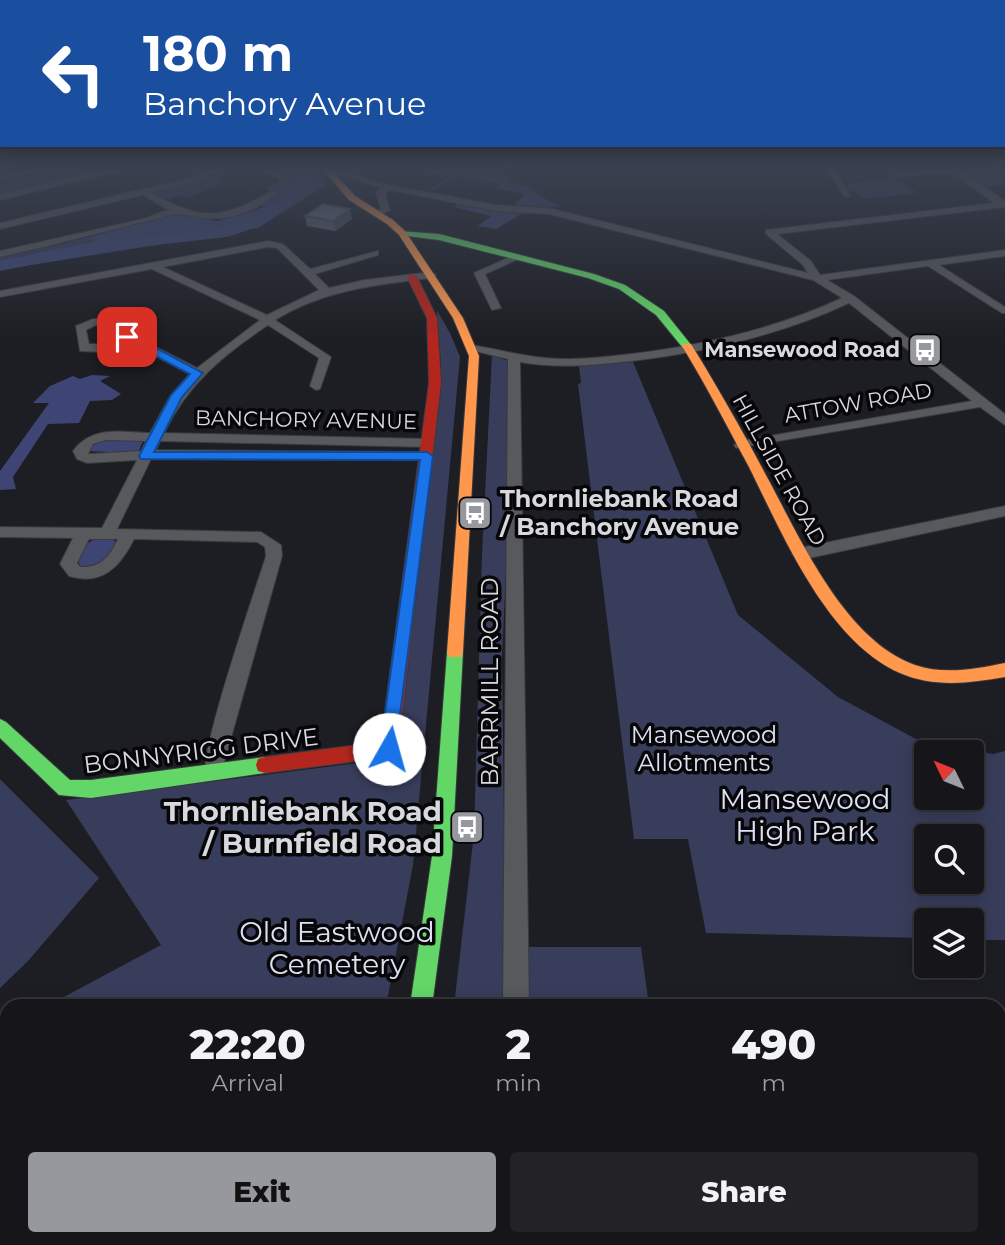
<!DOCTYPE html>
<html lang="en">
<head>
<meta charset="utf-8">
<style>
  :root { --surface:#16161a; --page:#232327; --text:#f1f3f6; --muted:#9e9fa2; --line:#353539; --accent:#97989d }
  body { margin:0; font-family:Montserrat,sans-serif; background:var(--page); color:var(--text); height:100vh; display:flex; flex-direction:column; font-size:26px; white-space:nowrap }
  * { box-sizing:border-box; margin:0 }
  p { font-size:23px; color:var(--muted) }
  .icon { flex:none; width:38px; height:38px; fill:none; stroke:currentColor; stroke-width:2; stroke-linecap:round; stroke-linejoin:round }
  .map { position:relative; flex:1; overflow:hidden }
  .sheet { position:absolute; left:0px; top:999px; width:1006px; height:247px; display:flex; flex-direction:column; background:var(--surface); border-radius:21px 21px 0 0; box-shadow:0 4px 18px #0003,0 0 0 2px var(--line) }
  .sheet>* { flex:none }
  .guide { position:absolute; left:0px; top:0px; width:1006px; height:147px; box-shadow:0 4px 18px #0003,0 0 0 2px var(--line); background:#1a4fa0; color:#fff; overflow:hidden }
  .needle { width:46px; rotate:313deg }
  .controls { position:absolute; left:914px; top:740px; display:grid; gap:14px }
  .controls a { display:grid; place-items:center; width:70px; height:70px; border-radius:7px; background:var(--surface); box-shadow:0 4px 18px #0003,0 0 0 2px var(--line); font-size:35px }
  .pin { position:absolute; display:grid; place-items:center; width:60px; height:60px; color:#fff; margin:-30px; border-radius:14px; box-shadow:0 4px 10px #0006 }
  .me { position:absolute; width:77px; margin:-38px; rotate:7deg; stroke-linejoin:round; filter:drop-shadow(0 0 5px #0008) }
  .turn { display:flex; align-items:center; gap:24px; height:147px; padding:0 28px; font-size:32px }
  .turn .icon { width:91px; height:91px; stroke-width:2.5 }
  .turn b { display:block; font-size:49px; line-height:60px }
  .eta { display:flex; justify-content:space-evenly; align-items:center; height:119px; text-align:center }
  .eta b { font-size:42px; font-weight:800; line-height:49px }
  .button { display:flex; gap:14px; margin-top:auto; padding:14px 28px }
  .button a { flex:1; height:80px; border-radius:7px; background:var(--accent); color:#111; font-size:28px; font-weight:800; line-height:80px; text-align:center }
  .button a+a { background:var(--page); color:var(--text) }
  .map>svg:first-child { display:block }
</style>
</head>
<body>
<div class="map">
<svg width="1005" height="1245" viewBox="0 0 1005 1245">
  <rect width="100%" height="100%" fill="#1d1e23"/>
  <path fill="#383d5b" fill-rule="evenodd" d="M64 167H72L89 174 0 195V182Z
    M442 167H504L509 181C522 185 533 187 543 196L530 192 525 186 507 183 505 179Z
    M956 167H1005H1002L1005 170V185L983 186Z
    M210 176 223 180 221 184 187 198 178 196 163 201 154 192Z
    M892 178 918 193 862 199 856 192 849 191 845 184Z
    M89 237 98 246 0 264V257Z
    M437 310 451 335 460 357 413 865 386 1006H47L161 945 66 800 397 758 441 366Z
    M492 355 508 361 509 504 502 658 506 1006H454L474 834 482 555Z
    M633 362 738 615 838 697 916 739 993 754 1005 751V940H971V920H926V938L706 933 688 839H634L578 384 581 383 579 366ZM926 752H971V798H926ZM926 836H971V882H926Z
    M0 779 99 878 28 961 0 988Z
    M527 947H641L649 1006H528Z
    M7 1030V1239H343L342 1245H0V1035Z"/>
  <path fill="#3e4574" d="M263 167H309L327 184 258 228 98 246 89 237 174 214 217 221 264 207 260 206 279 192 266 189 273 184H285L289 180 288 177Z
    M408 167H436L505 179 507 183 525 186C531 194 551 200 560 207L514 205 525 194 496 188 500 184 457 176 432 191H428L449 177Z
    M457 204 492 211 524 212 496 229 478 226 491 216 454 207Z
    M217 234 218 235 0 270V267L104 248Z
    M92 375 110 376 100 381 121 394 112 400 90 401 79 423 48 424 13 477 16 489 0 490V471L49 403H33L50 386 73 376 80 379Z
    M139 438 143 441 139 450 133 453 84 451 96 439Z
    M94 539H112L117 543 106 562 88 567 80 566 78 560 84 546Z"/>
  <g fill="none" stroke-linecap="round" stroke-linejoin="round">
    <path fill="#404879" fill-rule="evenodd" d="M275 167 301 169 310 180C290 209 261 228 227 237L95 252 0 271V261C32 255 64 247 96 242 163 232 252 243 296 180L291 175Z"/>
    <g stroke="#3a3a3e" stroke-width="2">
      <path id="street" d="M40 167H53L0 181V177Z
        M80 167H89L97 171 136 167 0 200V194L89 173Z
        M218 167H229L196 182 151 192C199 222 224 219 271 191L278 193C258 210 230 221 204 218 194 217 182 213 172 215 115 229 58 244 0 257V251L143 219 168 210 143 195 0 229V223L190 178Z
        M255 167H266L290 179 283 186H277L281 179Z
        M826 167H834L850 196H844Z
        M955 167 1005 201V207L777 234 811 261 820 275 1005 250V256L939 265 1005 307V313H1002L928 266 827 280 854 296 1005 414V425L980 407 736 448 734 445 741 441 972 401 849 303C780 335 708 352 632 361 595 365 558 369 520 362L529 1006H503L508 359 466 349 472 345C497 349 521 356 546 358 574 361 603 357 631 354 705 345 775 329 842 298L813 280 549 214 496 211 390 190 385 194 390 210 376 217 371 214 381 209 376 193 381 188 342 175 325 173 343 171 379 183 496 205 549 208 808 273 803 265 766 234V230L994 203 951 172 895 177 891 175Z
        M268 241 283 244 310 269 378 251V255L315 274 329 288 364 280 431 272 436 275 431 278C375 285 324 290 275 320L331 357 320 389 316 390 310 386 319 358 268 325C223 355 188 384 164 433L428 439 435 443 428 447 160 441 156 450 427 452 434 456 427 460 151 459 117 529 261 532 281 545 282 556 220 777 213 780 206 777C197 758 256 588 266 556L265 547 257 542 134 539C120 567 102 586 69 576L60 564 73 538 0 537V527L102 528 137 460 87 463 77 459 73 451C92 425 122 432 150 433L168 400 190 374 127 341 100 352 80 351 76 326 93 319H101L197 368 260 320 152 269 0 297V291ZM268 247 277 248 319 290 267 315 163 267ZM96 325 118 337 98 344H89L86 330ZM106 440 146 441 141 451 88 454 93 444ZM89 539H118C109 557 101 568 80 567L77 563Z
        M512 256 521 258 485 274 501 308 492 310 474 273Z
        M1005 506V516L800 560 792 554 800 548Z
        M999 1101 1005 1102V1130L999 1129Z"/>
    </g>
    <g stroke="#3a3a3e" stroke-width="2">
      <path id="fast" d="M399 231 439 234 594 274 625 285 664 311 692 346 683 348 656 315 619 289 588 278 439 240 399 235Z
        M455 646 461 647 463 652 452 856 432 1006H410L432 856 447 652 449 647Z
        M0 719 6 722 70 780H91L265 757 272 759 274 765 272 771 265 773 91 798 59 795 0 738Z"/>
    </g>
    <g stroke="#3a3a3e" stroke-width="2">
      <path id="slow" d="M321 167H329L355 196 393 220 405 231 463 318 479 356 463 652 461 657H449L447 652 469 356 453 318 399 235 387 224 349 200Z
        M683 344H691L705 367C727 404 748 441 768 479 801 540 845 640 915 665 944 675 976 669 1005 663V677C970 683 934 688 900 673 827 641 783 535 749 467 727 426 706 385 682 346Z"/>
    </g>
    <g stroke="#3a3a3e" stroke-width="2">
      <path id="jam" d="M412 274 417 277 437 318 441 383 398 749 395 755 389 757 265 773 258 771 256 765 258 759 265 757 381 742 429 383 427 318 407 277Z
        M369 1239H397L396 1245H368Z"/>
    </g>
    <use href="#street" fill="#58595c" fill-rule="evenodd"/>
    <use href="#fast" fill="#63d668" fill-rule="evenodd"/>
    <use href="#slow" fill="#ff974d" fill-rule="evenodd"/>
    <use href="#jam" fill="#b3261e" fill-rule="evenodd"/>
  </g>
  <path fill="#5e606c" d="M305 216 352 219 335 231 307 226Z"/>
  <path fill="#4c4e58" d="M350 209 352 219 335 231 333 221Z"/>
  <path fill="#6d707e" stroke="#4c4e58" stroke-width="2" d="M323 204 350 209 333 221 305 216Z"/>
  <linearGradient id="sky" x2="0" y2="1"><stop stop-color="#101013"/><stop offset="0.49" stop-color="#3a4150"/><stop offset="1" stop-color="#3a4150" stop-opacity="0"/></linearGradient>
  <rect width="1005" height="341" fill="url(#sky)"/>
  <path fill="#1a73e8" stroke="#114b97" stroke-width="2" d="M123 334H130L203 373 182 397 154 452H427L433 456 395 754 389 757 382 754 380 749 420 460 141 459 139 456 171 395 190 374 123 339Z"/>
  <defs>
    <g id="bus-square" transform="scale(1.75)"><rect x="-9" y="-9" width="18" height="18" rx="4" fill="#97989d" stroke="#07070a"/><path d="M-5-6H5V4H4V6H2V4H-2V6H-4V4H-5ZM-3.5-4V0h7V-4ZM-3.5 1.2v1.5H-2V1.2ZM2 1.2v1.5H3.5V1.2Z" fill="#fff"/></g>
  </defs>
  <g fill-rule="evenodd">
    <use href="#bus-square" x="925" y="350"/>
    <use href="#bus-square" x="475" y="513"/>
    <use href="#bus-square" x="467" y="827"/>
  </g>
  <g text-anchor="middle" stroke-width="7" stroke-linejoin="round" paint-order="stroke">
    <g font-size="21" font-weight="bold" fill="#d8d9df" stroke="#07070a" text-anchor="end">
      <text x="900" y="357">Mansewood Road</text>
    </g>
    <g font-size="21" fill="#d8d9df" stroke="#07070a">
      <text transform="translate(858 403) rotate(-10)" y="7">ATTOW ROAD</text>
      <text transform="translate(306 420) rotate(1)" y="7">BANCHORY AVENUE</text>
      <text transform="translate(779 470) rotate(61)" y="7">HILLSIDE ROAD</text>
    </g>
    <g font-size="24" font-weight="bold" fill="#d8d9df" stroke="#07070a" text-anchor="start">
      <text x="500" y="507">Thornliebank Road<tspan x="500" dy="28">/ Banchory Avenue</tspan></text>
    </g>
    <g font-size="24" fill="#d8d9df" stroke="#07070a">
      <text transform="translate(490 682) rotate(-90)" y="8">BARRMILL ROAD</text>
      <text transform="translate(201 751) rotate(-7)" y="8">BONNYRIGG DRIVE</text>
    </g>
    <g font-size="24" fill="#dde1f2" stroke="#07070a">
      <text x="704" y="743">Mansewood<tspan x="704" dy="28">Allotments</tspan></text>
    </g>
    <g font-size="28" fill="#dde1f2" stroke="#07070a">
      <text x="805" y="809">Mansewood<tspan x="805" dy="32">High Park</tspan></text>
      <text x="337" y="942">Old Eastwood<tspan x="337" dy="32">Cemetery</tspan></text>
    </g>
    <g font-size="28" font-weight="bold" fill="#d8d9df" stroke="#07070a" text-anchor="end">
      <text x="442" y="821">Thornliebank Road<tspan x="442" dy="32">/ Burnfield Road</tspan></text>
    </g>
  </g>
</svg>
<div class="controls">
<a><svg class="needle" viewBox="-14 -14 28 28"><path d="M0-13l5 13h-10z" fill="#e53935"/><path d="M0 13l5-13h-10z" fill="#9e9fa2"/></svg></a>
<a><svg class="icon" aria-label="search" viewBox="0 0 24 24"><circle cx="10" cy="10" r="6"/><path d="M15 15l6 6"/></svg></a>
<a><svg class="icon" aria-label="layers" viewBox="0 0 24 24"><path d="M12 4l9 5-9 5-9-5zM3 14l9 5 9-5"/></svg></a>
</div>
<div class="pin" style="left:127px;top:337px;background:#d93025"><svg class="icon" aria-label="arrive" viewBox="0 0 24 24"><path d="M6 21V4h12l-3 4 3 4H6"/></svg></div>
<svg class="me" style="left:389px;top:749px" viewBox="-20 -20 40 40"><circle r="19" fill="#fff"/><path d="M0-13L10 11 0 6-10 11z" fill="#1a73e8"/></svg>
<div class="guide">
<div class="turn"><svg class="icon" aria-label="left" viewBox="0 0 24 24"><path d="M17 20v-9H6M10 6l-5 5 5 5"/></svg><div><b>180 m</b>Banchory Avenue</div></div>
</div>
<section class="sheet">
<div class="eta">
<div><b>22:20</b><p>Arrival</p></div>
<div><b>2</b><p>min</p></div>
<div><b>490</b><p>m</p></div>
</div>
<div class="button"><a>Exit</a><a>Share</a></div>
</section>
</div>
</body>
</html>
